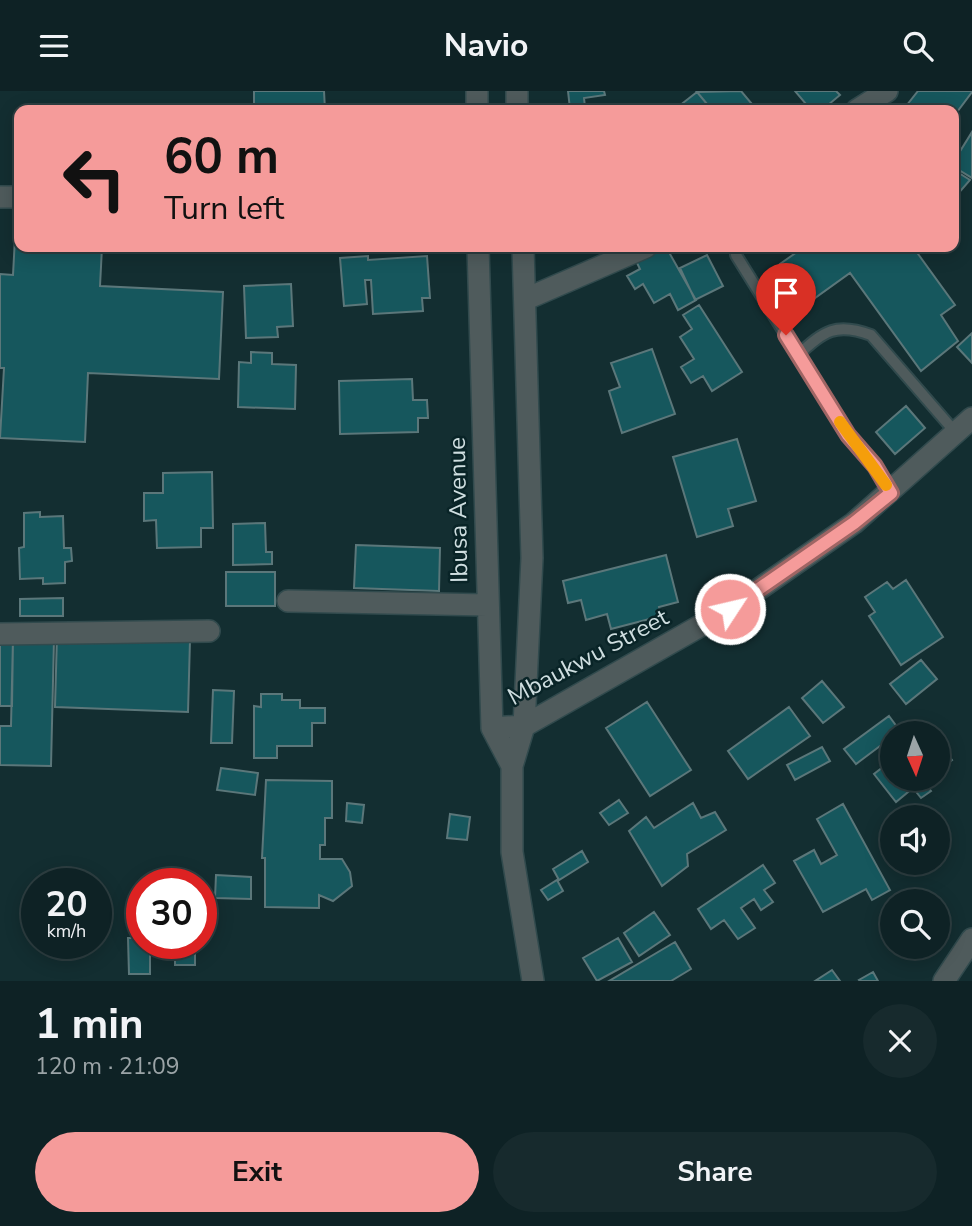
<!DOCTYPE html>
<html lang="en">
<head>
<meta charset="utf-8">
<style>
  :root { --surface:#0e2225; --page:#172a2d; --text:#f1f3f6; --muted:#9ba4a7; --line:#2e3f42; --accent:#f59b9a }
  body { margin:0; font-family:"Nunito Sans",sans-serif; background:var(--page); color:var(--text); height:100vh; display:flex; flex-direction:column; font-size:26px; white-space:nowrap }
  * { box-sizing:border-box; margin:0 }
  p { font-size:23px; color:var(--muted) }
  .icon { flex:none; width:38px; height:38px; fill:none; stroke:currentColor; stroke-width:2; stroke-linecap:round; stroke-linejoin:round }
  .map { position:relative; height:890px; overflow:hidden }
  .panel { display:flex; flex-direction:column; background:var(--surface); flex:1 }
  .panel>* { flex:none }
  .banner { position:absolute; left:14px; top:14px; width:945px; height:147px; border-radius:14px; box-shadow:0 4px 18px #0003,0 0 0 2px var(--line); background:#f59b9a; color:#111; overflow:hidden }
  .needle { width:46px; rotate:177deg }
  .tools { position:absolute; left:880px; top:630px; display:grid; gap:14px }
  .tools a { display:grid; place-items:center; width:70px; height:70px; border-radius:50%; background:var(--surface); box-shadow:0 4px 18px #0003,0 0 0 2px var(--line); font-size:35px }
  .speed { position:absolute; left:21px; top:777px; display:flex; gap:14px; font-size:35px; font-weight:700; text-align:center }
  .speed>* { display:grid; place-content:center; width:91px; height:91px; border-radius:50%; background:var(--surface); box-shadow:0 4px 18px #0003,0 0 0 2px var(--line); line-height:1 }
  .speed small { font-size:18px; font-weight:400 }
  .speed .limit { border:10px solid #d22; background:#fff; color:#111 }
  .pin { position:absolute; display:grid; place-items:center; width:60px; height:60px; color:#fff; margin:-72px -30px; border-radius:50% 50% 50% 0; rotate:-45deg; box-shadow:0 0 7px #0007 }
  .pin .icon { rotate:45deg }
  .me { position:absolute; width:77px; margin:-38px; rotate:55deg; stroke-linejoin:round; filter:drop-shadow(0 0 5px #0008) }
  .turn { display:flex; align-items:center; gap:24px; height:147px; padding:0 35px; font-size:32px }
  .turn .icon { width:91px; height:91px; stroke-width:2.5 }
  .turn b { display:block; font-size:49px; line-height:60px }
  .round { display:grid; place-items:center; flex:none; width:74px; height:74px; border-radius:37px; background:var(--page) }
  .summary { display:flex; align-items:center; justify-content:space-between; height:119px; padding:0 35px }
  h1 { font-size:42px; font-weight:700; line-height:52px }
  .cta { display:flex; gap:14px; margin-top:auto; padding:14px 35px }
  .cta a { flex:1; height:80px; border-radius:42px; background:var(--accent); color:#111; font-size:28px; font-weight:700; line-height:80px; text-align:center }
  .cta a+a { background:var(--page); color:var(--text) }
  header { display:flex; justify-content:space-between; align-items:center; height:91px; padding:0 35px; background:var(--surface); font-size:32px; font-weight:700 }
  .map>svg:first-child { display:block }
</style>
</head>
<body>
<header><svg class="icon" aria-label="menu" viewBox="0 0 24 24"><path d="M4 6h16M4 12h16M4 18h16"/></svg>Navio<svg class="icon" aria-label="search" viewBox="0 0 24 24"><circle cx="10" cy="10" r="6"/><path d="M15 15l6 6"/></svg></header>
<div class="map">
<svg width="972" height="890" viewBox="0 0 972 890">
  <rect width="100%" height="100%" fill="#132e31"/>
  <path fill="#16575d" stroke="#5b777a" stroke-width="2" d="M254 0H324L325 19H254Z
    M568 0H604L605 4 584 7 585 16 570 18Z
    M741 0 757 19H712L697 1Z
    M795 0H836L840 4 822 19H811Z
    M918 0H972V1L954 25V19H903Z
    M697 1 712 19H674Z
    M972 41V87L954 76V70Z
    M954 79 970 89 957 104 954 102Z
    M16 128H19V156H102L100 195 223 201 219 288 88 282 85 351 0 347 4 277H0V183L13 184Z
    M648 156H666L696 209 678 219 670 203 654 212 643 193 635 198 627 185 640 178 633 164Z
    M804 156H913L955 214 941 224 958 250 921 280 850 182 808 212 780 173Z
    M707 164 723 195 695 209 680 177Z
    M368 165V169L427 165 430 207H422L423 220 373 223 371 189H365L367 213 344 215 340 167Z
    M291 193 293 235 277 236 278 246 246 247 244 195Z
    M699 214 742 281 712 300 703 285 691 292 681 276 694 268 680 246 692 238 683 224Z
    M972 242V272L957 256Z
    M652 258 675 323 622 342 609 300 620 296 611 272Z
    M251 261 272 262V273L296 274 295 318 238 316 239 271 251 272Z
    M412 288 413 309H427L428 327H418V341L340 343 339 290Z
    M906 315 925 337 895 363 876 341Z
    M737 348 756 410 728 418 733 435 697 446 673 366Z
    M212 381 213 437H201V456L157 457 156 429 144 430V402H163V382Z
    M40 421V426L63 425 64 457H71L72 470 65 471V492L43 493V487L20 488 19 457 24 456V422Z
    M265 432 266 461H272V473L233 474V433Z
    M356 454 440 457 439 500 354 497Z
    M666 464 678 511 659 516 661 525 611 538 607 523 586 529 581 509 568 512 563 490Z
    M226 481H275V515H226Z
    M906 489 943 546 901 574 869 525 875 521 865 506 887 491 893 498Z
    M63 507V525H20V508Z
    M57 544 190 549 188 621 55 616Z
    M0 547H13L12 615H0Z
    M13 547 54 548 51 675 0 674V635H11Z
    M921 569 937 588 906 613 890 593Z
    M822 590 844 616 823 632 802 607Z
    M213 599 234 600 232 652H211Z
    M261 603H282V609H300V617H325V632H312V655H277V667H254V615L261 616Z
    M647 611 691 679 650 705 606 637Z
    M789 616 810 645 748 688 728 660Z
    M889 625 900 640 892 642V646L856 673 844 658Z
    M938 651 952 669 938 680Z
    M822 656 830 670 795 689 787 674Z
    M892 669V688H928L924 691 931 700 921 707 913 697 896 711 874 683Z
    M221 677 258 682 255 704 217 699Z
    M266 689 332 690V727H325V754H320V768H342L350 781 352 795 333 810 319 804V817L265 816V767H262Z
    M619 709 628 722 609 734 600 722Z
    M347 712 364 714 362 732 346 730Z
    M693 712 701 727 715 721 726 739 687 763 688 775 662 795 629 740 646 726 654 737Z
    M843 713 890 799 872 809 866 798 823 821 794 770 814 759 821 773 837 764 817 728Z
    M450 723 470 726 467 749 447 747Z
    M582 760 588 771 559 789 553 778Z
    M763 774 775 792 764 799 773 811 761 819 754 808 741 817 755 837 738 848 724 829 711 838 698 818Z
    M216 784 251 786V808L215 807Z
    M557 789 563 800 548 809 541 799Z
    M654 821 670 844 639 865 624 842Z
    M128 847H142V852H150V883H129Z
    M618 847 632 871 597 890 583 867Z
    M675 851 691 878 671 890H609Z
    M175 852H195V874H175Z
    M832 879 840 890H815Z
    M873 881 878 890H860L859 889Z"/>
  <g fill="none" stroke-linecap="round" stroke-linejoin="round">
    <g stroke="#314a4d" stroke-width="14">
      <path id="lane" d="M736 164 848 344 875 375 891 402
        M798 264C824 240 836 231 871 244L956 342"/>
    </g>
    <g stroke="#314a4d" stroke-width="24">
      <path id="street" d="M517 0V19
        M477 19V0
        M857 19 887 0
        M0 106H19
        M478 156 492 637 512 675
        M523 156 532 467 524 635 512 675V761L533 890
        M526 208 646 156
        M288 510 487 514
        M0 543 209 540
        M492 637 524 635 730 518 854 432 972 327
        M944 890 972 848"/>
    </g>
    <use href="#lane" stroke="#4f5b5c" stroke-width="10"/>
    <use href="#street" stroke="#4f5b5c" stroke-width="21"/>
  </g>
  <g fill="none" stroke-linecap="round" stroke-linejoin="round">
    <g stroke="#9f6564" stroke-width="18">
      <path id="route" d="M730 518 854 432 891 402 875 375 848 344 786 244"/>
    </g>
    <use href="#route" stroke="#f59b9a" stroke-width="12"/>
    <path stroke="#f59e0b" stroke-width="12" d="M840 331 886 394"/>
  </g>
  <g text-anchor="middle" stroke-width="5" stroke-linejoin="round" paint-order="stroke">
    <g font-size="24" fill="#cfdee0" stroke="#092427">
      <text transform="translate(458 419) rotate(-91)" y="8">Ibusa Avenue</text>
      <text transform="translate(588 566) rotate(-28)" y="8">Mbaukwu Street</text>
    </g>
  </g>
</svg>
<div class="tools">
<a><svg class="needle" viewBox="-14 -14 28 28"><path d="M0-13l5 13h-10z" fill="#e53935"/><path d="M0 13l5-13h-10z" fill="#9ba4a7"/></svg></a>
<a><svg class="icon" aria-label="sound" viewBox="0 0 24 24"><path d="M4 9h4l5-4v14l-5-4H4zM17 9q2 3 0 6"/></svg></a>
<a><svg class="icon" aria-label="search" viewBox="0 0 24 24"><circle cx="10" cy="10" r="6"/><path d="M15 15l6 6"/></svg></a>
</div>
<div class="speed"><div>20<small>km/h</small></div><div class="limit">30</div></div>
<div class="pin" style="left:786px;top:244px;background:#d93025"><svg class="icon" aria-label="arrive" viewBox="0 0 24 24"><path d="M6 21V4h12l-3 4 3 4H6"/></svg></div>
<svg class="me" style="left:730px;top:518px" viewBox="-20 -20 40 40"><circle r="17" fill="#f59b9a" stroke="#fff" stroke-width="3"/><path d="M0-11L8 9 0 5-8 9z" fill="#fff"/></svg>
<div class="banner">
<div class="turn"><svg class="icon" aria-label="left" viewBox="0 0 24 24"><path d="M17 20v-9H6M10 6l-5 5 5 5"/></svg><div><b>60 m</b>Turn left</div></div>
</div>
</div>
<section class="panel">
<div class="summary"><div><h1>1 min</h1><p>120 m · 21:09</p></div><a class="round"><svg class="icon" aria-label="close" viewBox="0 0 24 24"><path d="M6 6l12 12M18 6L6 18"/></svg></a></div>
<div class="cta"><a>Exit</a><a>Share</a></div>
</section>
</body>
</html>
